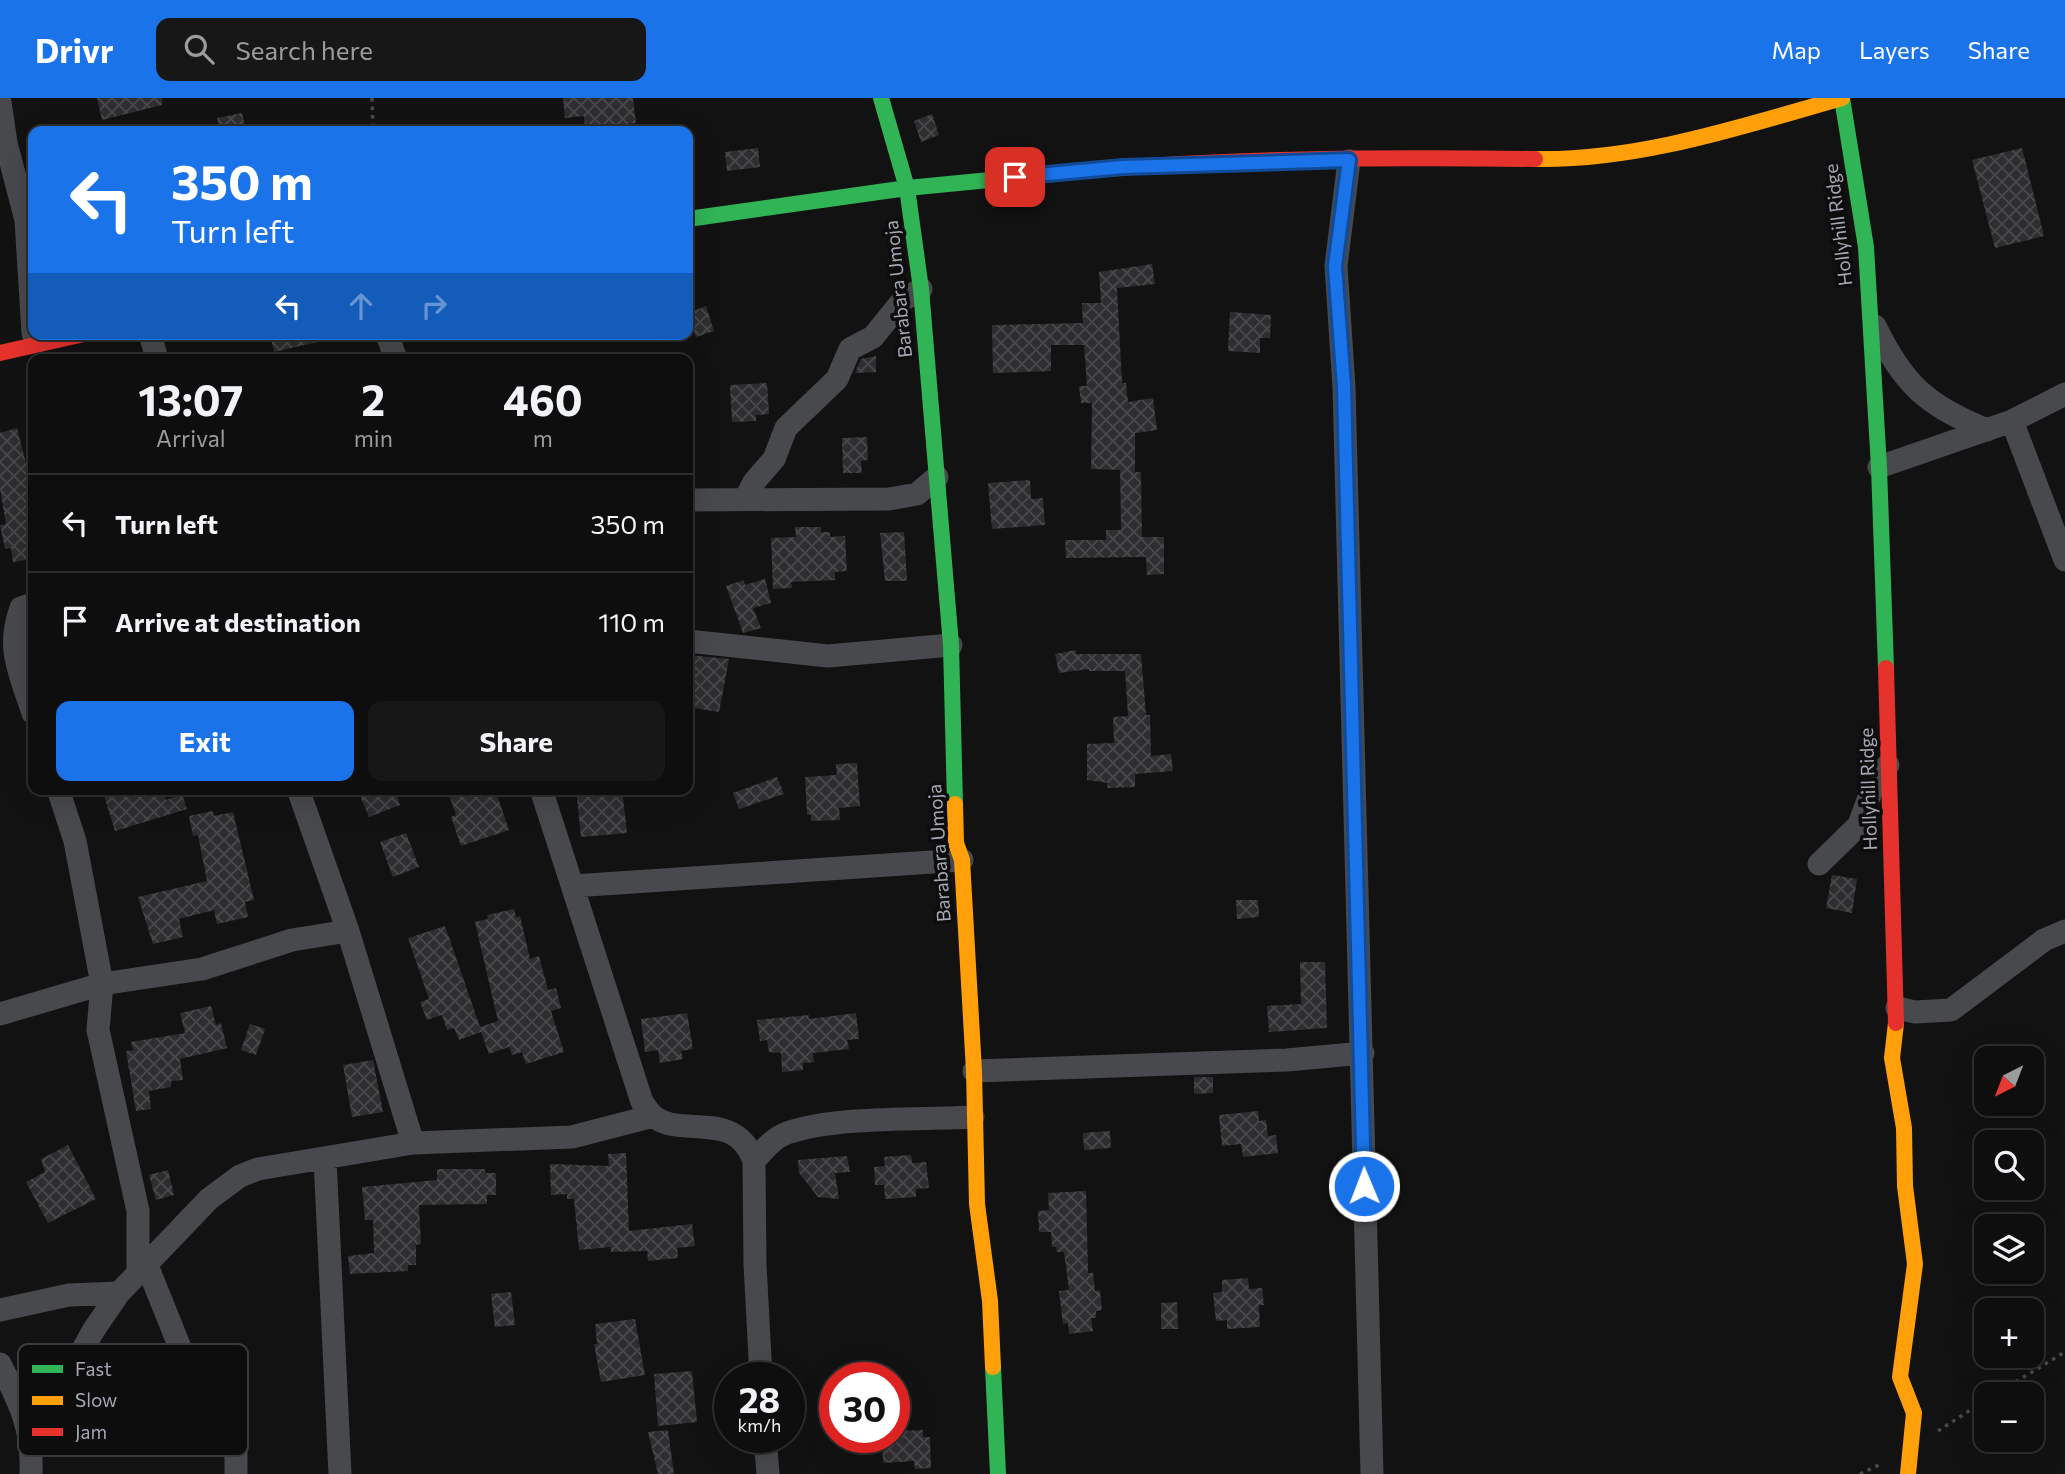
<!DOCTYPE html>
<html lang="en">
<head>
<meta charset="utf-8">
<style>
  :root { --surface:#0e0e0e; --page:#171717; --text:#f1f3f6; --muted:#9b9c9e; --line:#2e2e2e; --accent:#1a73e8 }
  body { margin:0; font-family:Commissioner,sans-serif; background:var(--page); color:var(--text); height:100vh; display:flex; flex-direction:column; font-size:26px; white-space:nowrap }
  * { box-sizing:border-box; margin:0 }
  p { font-size:23px; color:var(--muted) }
  .icon { flex:none; width:38px; height:38px; fill:none; stroke:currentColor; stroke-width:2; stroke-linecap:round; stroke-linejoin:round }
  .map { position:relative; flex:1; overflow:hidden }
  .drawer { position:absolute; left:28px; top:256px; width:665px; height:441px; display:flex; flex-direction:column; background:var(--surface); border-radius:14px; box-shadow:0 7px 28px #0002,0 0 0 2px var(--line) }
  .drawer>* { flex:none }
  .hud { position:absolute; left:28px; top:28px; width:665px; height:214px; border-radius:14px; box-shadow:0 7px 28px #0002,0 0 0 2px var(--line); background:#1a73e8; color:#fff; overflow:hidden }
  .needle { width:46px; rotate:222deg }
  .buttons { position:absolute; left:1974px; top:948px; display:grid; gap:14px }
  .buttons a { display:grid; place-items:center; width:70px; height:70px; border-radius:14px; background:var(--surface); box-shadow:0 7px 28px #0002,0 0 0 2px var(--line); font-size:35px }
  .speed { position:absolute; left:714px; top:1264px; display:flex; gap:14px; font-size:35px; font-weight:700; text-align:center }
  .speed>* { display:grid; place-content:center; width:91px; height:91px; border-radius:50%; background:var(--surface); box-shadow:0 7px 28px #0002,0 0 0 2px var(--line); line-height:1 }
  .speed small { font-size:18px; font-weight:400 }
  .speed .limit { border:10px solid #d22; background:#fff; color:#111 }
  .pin { position:absolute; display:grid; place-items:center; width:60px; height:60px; color:#fff; margin:-30px; border-radius:14px; box-shadow:0 4px 10px #0006 }
  .me { position:absolute; width:77px; margin:-38px; rotate:359deg; stroke-linejoin:round; filter:drop-shadow(0 0 5px #0008) }
  .turn { display:flex; align-items:center; gap:24px; height:147px; padding:0 28px; font-size:32px }
  .turn .icon { width:91px; height:91px; stroke-width:2.5 }
  .turn b { display:block; font-size:49px; line-height:60px }
  .lanes { display:flex; align-items:center; height:66px; padding:0 28px; background:#0003; justify-content:center; gap:35px; direction:ltr }
  .lanes .off { opacity:.35 }
  .eta { display:flex; justify-content:space-evenly; align-items:center; height:119px; text-align:center }
  .eta b { font-size:42px; font-weight:700; line-height:49px }
  .cta { display:flex; gap:14px; margin-top:auto; padding:14px 28px }
  .cta a { flex:1; height:80px; border-radius:14px; background:var(--accent); color:#fff; font-size:28px; font-weight:700; line-height:80px; text-align:center }
  .cta a+a { background:var(--page); color:var(--text) }
  ul { padding:0; list-style:none }
  li { display:flex; align-items:center; gap:21px; height:98px; padding:0 28px; border-top:2px solid var(--line) }
  li div { flex:1 }
  li b { display:block; font-size:26px }
  li em { font-style:normal }
  header { display:flex; align-items:center; gap:42px; box-sizing:border-box; height:98px; padding:0 35px; background:var(--accent); color:#fff }
  header strong { font-size:33px }
  nav { display:flex; gap:38px; margin-inline-start:auto; font-size:24px }
  .search { width:490px; height:63px; background:var(--page); display:flex; align-items:center; gap:18px; box-sizing:border-box; padding:0 24px; border-radius:14px; color:var(--muted); font-size:26px }
  .map>svg:first-child { display:block }
</style>
</head>
<body>
<header>
<strong>Drivr</strong>
<div class="search"><svg class="icon" aria-label="search" viewBox="0 0 24 24"><circle cx="10" cy="10" r="6"/><path d="M15 15l6 6"/></svg>Search here</div>
<nav><a>Map</a><a>Layers</a><a>Share</a></nav>
</header>
<div class="map">
<svg width="2065" height="1376" viewBox="0 0 2065 1376">
  <defs>
    <pattern id="building-cross-hatch" width="8" height="8" patternUnits="userSpaceOnUse" patternTransform="scale(1.75)"><rect width="8" height="8" fill="#2e2e30"/><path d="M0 0l8 8M0 8l8-8" fill="none" stroke="#49494c"/></pattern>
  </defs>
  <rect width="100%" height="100%" fill="#121213"/>
  <path fill="url(#building-cross-hatch)" d="M97 0H162V7L102 22Z
    M563 0H633L636 25 585 30 584 18 565 20Z
    M242 15 246 33H220L217 20Z
    M932 16 939 37 921 44 914 23Z
    M758 50 760 69 727 73 725 54Z
    M2022 50 2044 138 1995 150 1972 62Z
    M1152 166 1155 186 1117 190 1122 285H1126L1128 304 1153 300 1157 332 1135 335V374H1141L1142 439H1164V476L1147 477 1146 459 1066 460 1065 442H1106V432H1121L1120 372 1091 371 1092 305H1081L1079 288H1087L1084 247H1051V273L993 275 992 227 1083 225 1082 205H1101L1099 174Z
    M706 208 714 233 696 239 688 215Z
    M1230 214 1271 217 1270 240H1260V255L1228 253Z
    M270 236H321L322 243 274 254Z
    M876 258V274L855 275 861 261Z
    M767 285 769 316 756 317V323L732 324 730 287Z
    M17 330 31 385 26 386 33 423V461L13 464 11 450 5 451 0 427 6 426 0 391V335Z
    M867 339 868 362 861 363 862 375H843L842 340Z
    M1030 382 1031 401 1043 400 1045 427 992 431 988 385Z
    M795 429H821V434H830V439L845 438 847 473 835 474V482L791 484 792 490 773 491 771 440 796 439Z
    M904 434 907 483H885L880 435Z
    M765 481 771 505 753 510 761 530 743 535 726 488 744 482 745 487Z
    M1076 552V556H1141L1146 617H1150L1151 658 1171 656 1173 673 1135 676V689L1107 690 1108 685 1087 682V646L1114 645 1113 619 1128 618 1125 573H1089V571L1059 575 1055 556Z
    M688 557 729 561 719 614 688 609Z
    M857 665 860 708 839 710 840 722 811 723V716L807 717 805 679 837 677 836 666Z
    M777 679 784 696 739 711 733 695Z
    M102 691H162L166 702 182 696 187 711 115 733Z
    M357 691H395L400 707 369 719Z
    M447 691H495L509 732 461 748 451 719 456 717Z
    M576 691H622L627 735 581 739Z
    M213 713 214 718 233 714 254 802 245 804 248 819 217 826 214 812 179 821 183 839 153 846 138 799 207 783 198 737 193 738 189 718Z
    M406 735 419 769 393 779 380 744Z
    M1832 777 1857 781 1852 815 1826 810Z
    M1236 802H1258L1259 819 1237 821Z
    M514 811 516 819 520 818 530 861 539 858 548 892 556 890 561 910 551 913 564 954 526 966 522 954 512 957 509 949 489 956 481 934 459 942 454 930 447 932 442 917 427 922 420 904 429 901 408 840 445 828 480 929 498 923 475 824 488 821 487 817Z
    M1300 864H1325L1327 930 1269 934 1267 908 1301 906Z
    M211 908 216 927 221 925 227 950 180 961 183 982 171 983V989L149 993 151 1011 136 1013 126 953 133 952 131 944 185 935 180 915Z
    M687 915 693 951 681 953 683 961 660 965 658 952 645 954 641 921Z
    M856 915 859 941 847 942 849 951 813 955 814 964 803 965V972L782 974 781 955 769 954 767 942 760 943 757 922 809 917V921Z
    M250 926 265 931 256 957 241 952Z
    M373 962 383 1014 352 1019 343 967Z
    M1194 979H1213V995L1194 996Z
    M1258 1013 1259 1023 1266 1022 1268 1038 1276 1037 1278 1055 1243 1059 1241 1046 1222 1048 1219 1017Z
    M1110 1033 1111 1050 1084 1052 1083 1035Z
    M68 1047 96 1101 48 1125 26 1084 45 1074 41 1061Z
    M626 1055 629 1133 692 1126 695 1148 677 1150 678 1160 648 1163 647 1153 611 1154 610 1149 579 1152 574 1101H567V1096L551 1097 550 1066 609 1068 608 1056Z
    M911 1057 912 1065 926 1064 929 1090 916 1091V1099L885 1101 884 1087H875L874 1069 885 1068 884 1059Z
    M847 1058 850 1074 835 1075 839 1101 818 1099 799 1075 798 1062Z
    M437 1071H485V1075H496V1097H487V1106L419 1107 421 1146 416 1147V1167H408V1173L350 1176 348 1158 374 1155 373 1122H365L362 1089 437 1082Z
    M168 1072 174 1097 156 1102 149 1077Z
    M1086 1093 1088 1175H1093L1095 1193 1100 1192 1102 1212 1096 1213V1220H1091L1093 1233 1069 1236 1068 1225 1063 1226 1059 1193 1069 1192 1064 1154H1057L1056 1149H1052L1051 1134H1039L1038 1113 1049 1112 1048 1095Z
    M1248 1180 1249 1191 1262 1190 1264 1207H1259L1260 1229 1227 1231V1222L1216 1223 1213 1195 1222 1194V1182Z
    M511 1194 515 1227 495 1229 491 1196Z
    M1177 1204 1178 1231H1161V1205Z
    M635 1221 645 1277 601 1284 594 1246H597L595 1226Z
    M692 1273 697 1324 658 1328 654 1276Z
    M668 1332 674 1376H658L648 1334Z
    M923 1332V1339H930L931 1370 915 1371 914 1363 883 1365 882 1340 894 1339V1333Z"/>
  <g fill="none" stroke-linecap="round" stroke-linejoin="round">
    <path stroke="#4a4a4d" stroke-width="3.5" stroke-dasharray="3.5 5" stroke-linecap="butt" d="M372 0 373 33
      M1994 1297 2065 1254
      M1938 1333 1986 1302
      M1860 1376 1883 1365"/>
    <path stroke="#48494c" stroke-width="23" d="M0 4 6 45 26 122 33 235
      M1349 63 1336 168 1344 289 1372 1376
      M1875 228C1903 286 1927 308 1987 332
      M150 236 157 261
      M387 236 396 261
      M2012 323 2065 462
      M1879 369 2012 323 2065 296
      M746 400 754 384 774 361 786 330 837 281 850 251 873 239 903 202 921 191
      M688 402 889 401 917 396 937 379
      M33 506 21 510C6 550 20 575 33 615
      M688 543 828 558 951 547
      M58 691 75 743 102 886 98 932 138 1113V1174
      M298 691 348 833 413 1045
      M541 691 642 1004C645 1008 648 1013 652 1017 679 1042 735 1009 754 1063L755 1166 761 1279
      M1819 766 1859 727 1876 680 1888 667
      M573 788 962 762
      M1897 910 1915 914 1951 912 2044 842 2065 833
      M0 916 102 886 202 871 292 842 348 833
      M974 973 1287 962 1363 955
      M325 1061 340 1376
      M754 1063C764 1052 773 1040 787 1035 837 1018 919 1022 973 1019
      M146 1165 183 1257 226 1316 236 1338V1376
      M0 1212 69 1197 119 1195
      M0 1266C20 1305 33 1331 31 1376
      M765 1339 768 1376
      M32 1346 93 1233 119 1195 209 1101 240 1078 258 1071 413 1045 572 1039 653 1018"/>
    <path stroke="#30b455" stroke-width="16" d="M881 0 907 90 921 191 951 547 955 706
      M1842 0 1866 149 1879 369 1886 570
      M688 121 907 90 1051 76
      M993 1269 998 1376"/>
    <path stroke="#ff9f0a" stroke-width="16" d="M1535 61C1639 63 1743 28 1842 0
      M955 706 956 745 962 762 974 973 977 1106 990 1203 993 1269
      M1896 925 1892 960 1904 1030 1905 1088 1915 1166 1900 1279 1914 1315 1908 1376"/>
    <path stroke="#e5322d" stroke-width="16" d="M1051 76C1211 60 1374 59 1535 61
      M0 255 84 236
      M1886 570 1896 925"/>
  </g>
  <g fill="none" stroke-linecap="round" stroke-linejoin="round">
    <g stroke="#114b97" stroke-width="18">
      <path id="route" d="M1015 79 1123 69 1349 62 1335 168 1344 289 1364 1088"/>
    </g>
    <use href="#route" stroke="#1a73e8" stroke-width="12"/>
  </g>
  <g text-anchor="middle" stroke-width="7" stroke-linejoin="round" paint-order="stroke">
    <g font-size="19" fill="#a5a7b2" stroke="#0d0d0e">
      <text transform="translate(1838 127) rotate(-97)" y="7">Hollyhill Ridge</text>
      <text transform="translate(898 191) rotate(-96)" y="7">Barabara Umoja</text>
      <text transform="translate(1868 691) rotate(-92)" y="7">Hollyhill Ridge</text>
      <text transform="translate(939 755) rotate(-94)" y="7">Barabara Umoja</text>
    </g>
  </g>
  <rect x="18" y="1246" width="230" height="112" rx="10" fill="#0d0d0e" stroke="#3b3b3f" stroke-width="2"/>
  <rect x="32" y="1267" width="31" height="8" fill="#30b455"/>
  <rect x="32" y="1298" width="31" height="9" fill="#ff9f0a"/>
  <rect x="32" y="1330" width="31" height="8" fill="#e5322d"/>
  <g font-size="19" fill="#a5a7b2">
    <text x="75" y="1278">Fast</text>
    <text x="75" y="1309">Slow</text>
    <text x="75" y="1341">Jam</text>
  </g>
</svg>
<div class="buttons">
<a><svg class="needle" viewBox="-14 -14 28 28"><path d="M0-13l5 13h-10z" fill="#e53935"/><path d="M0 13l5-13h-10z" fill="#9b9c9e"/></svg></a>
<a><svg class="icon" aria-label="search" viewBox="0 0 24 24"><circle cx="10" cy="10" r="6"/><path d="M15 15l6 6"/></svg></a>
<a><svg class="icon" aria-label="layers" viewBox="0 0 24 24"><path d="M12 4l9 5-9 5-9-5zM3 14l9 5 9-5"/></svg></a>
<a>+</a>
<a>−</a>
</div>
<div class="speed"><div>28<small>km/h</small></div><div class="limit">30</div></div>
<div class="pin" style="left:1015px;top:79px;background:#d93025"><svg class="icon" aria-label="arrive" viewBox="0 0 24 24"><path d="M6 21V4h12l-3 4 3 4H6"/></svg></div>
<svg class="me" style="left:1364px;top:1088px" viewBox="-20 -20 40 40"><circle r="17" fill="#1a73e8" stroke="#fff" stroke-width="3"/><path d="M0-11L8 9 0 5-8 9z" fill="#fff"/></svg>
<div class="hud">
<div class="turn"><svg class="icon" aria-label="left" viewBox="0 0 24 24"><path d="M17 20v-9H6M10 6l-5 5 5 5"/></svg><div><b>350 m</b>Turn left</div></div>
<div class="lanes"><svg class="icon" aria-label="left" viewBox="0 0 24 24"><path d="M17 20v-9H6M10 6l-5 5 5 5"/></svg><svg class="icon off" aria-label="ahead" viewBox="0 0 24 24"><path d="M12 20V5M6 11l6-6 6 6"/></svg><svg class="icon off" aria-label="right" viewBox="0 0 24 24"><path d="M7 20v-9h11M14 6l5 5-5 5"/></svg></div>
</div>
<section class="drawer">
<div class="eta">
<div><b>13:07</b><p>Arrival</p></div>
<div><b>2</b><p>min</p></div>
<div><b>460</b><p>m</p></div>
</div>
<ul>
<li><svg class="icon" aria-label="left" viewBox="0 0 24 24"><path d="M17 20v-9H6M10 6l-5 5 5 5"/></svg><div><b>Turn left</b></div><em>350 m</em></li>
<li><svg class="icon" aria-label="arrive" viewBox="0 0 24 24"><path d="M6 21V4h12l-3 4 3 4H6"/></svg><div><b>Arrive at destination</b></div><em>110 m</em></li>
</ul>
<div class="cta"><a>Exit</a><a>Share</a></div>
</section>
</div>
</body>
</html>
